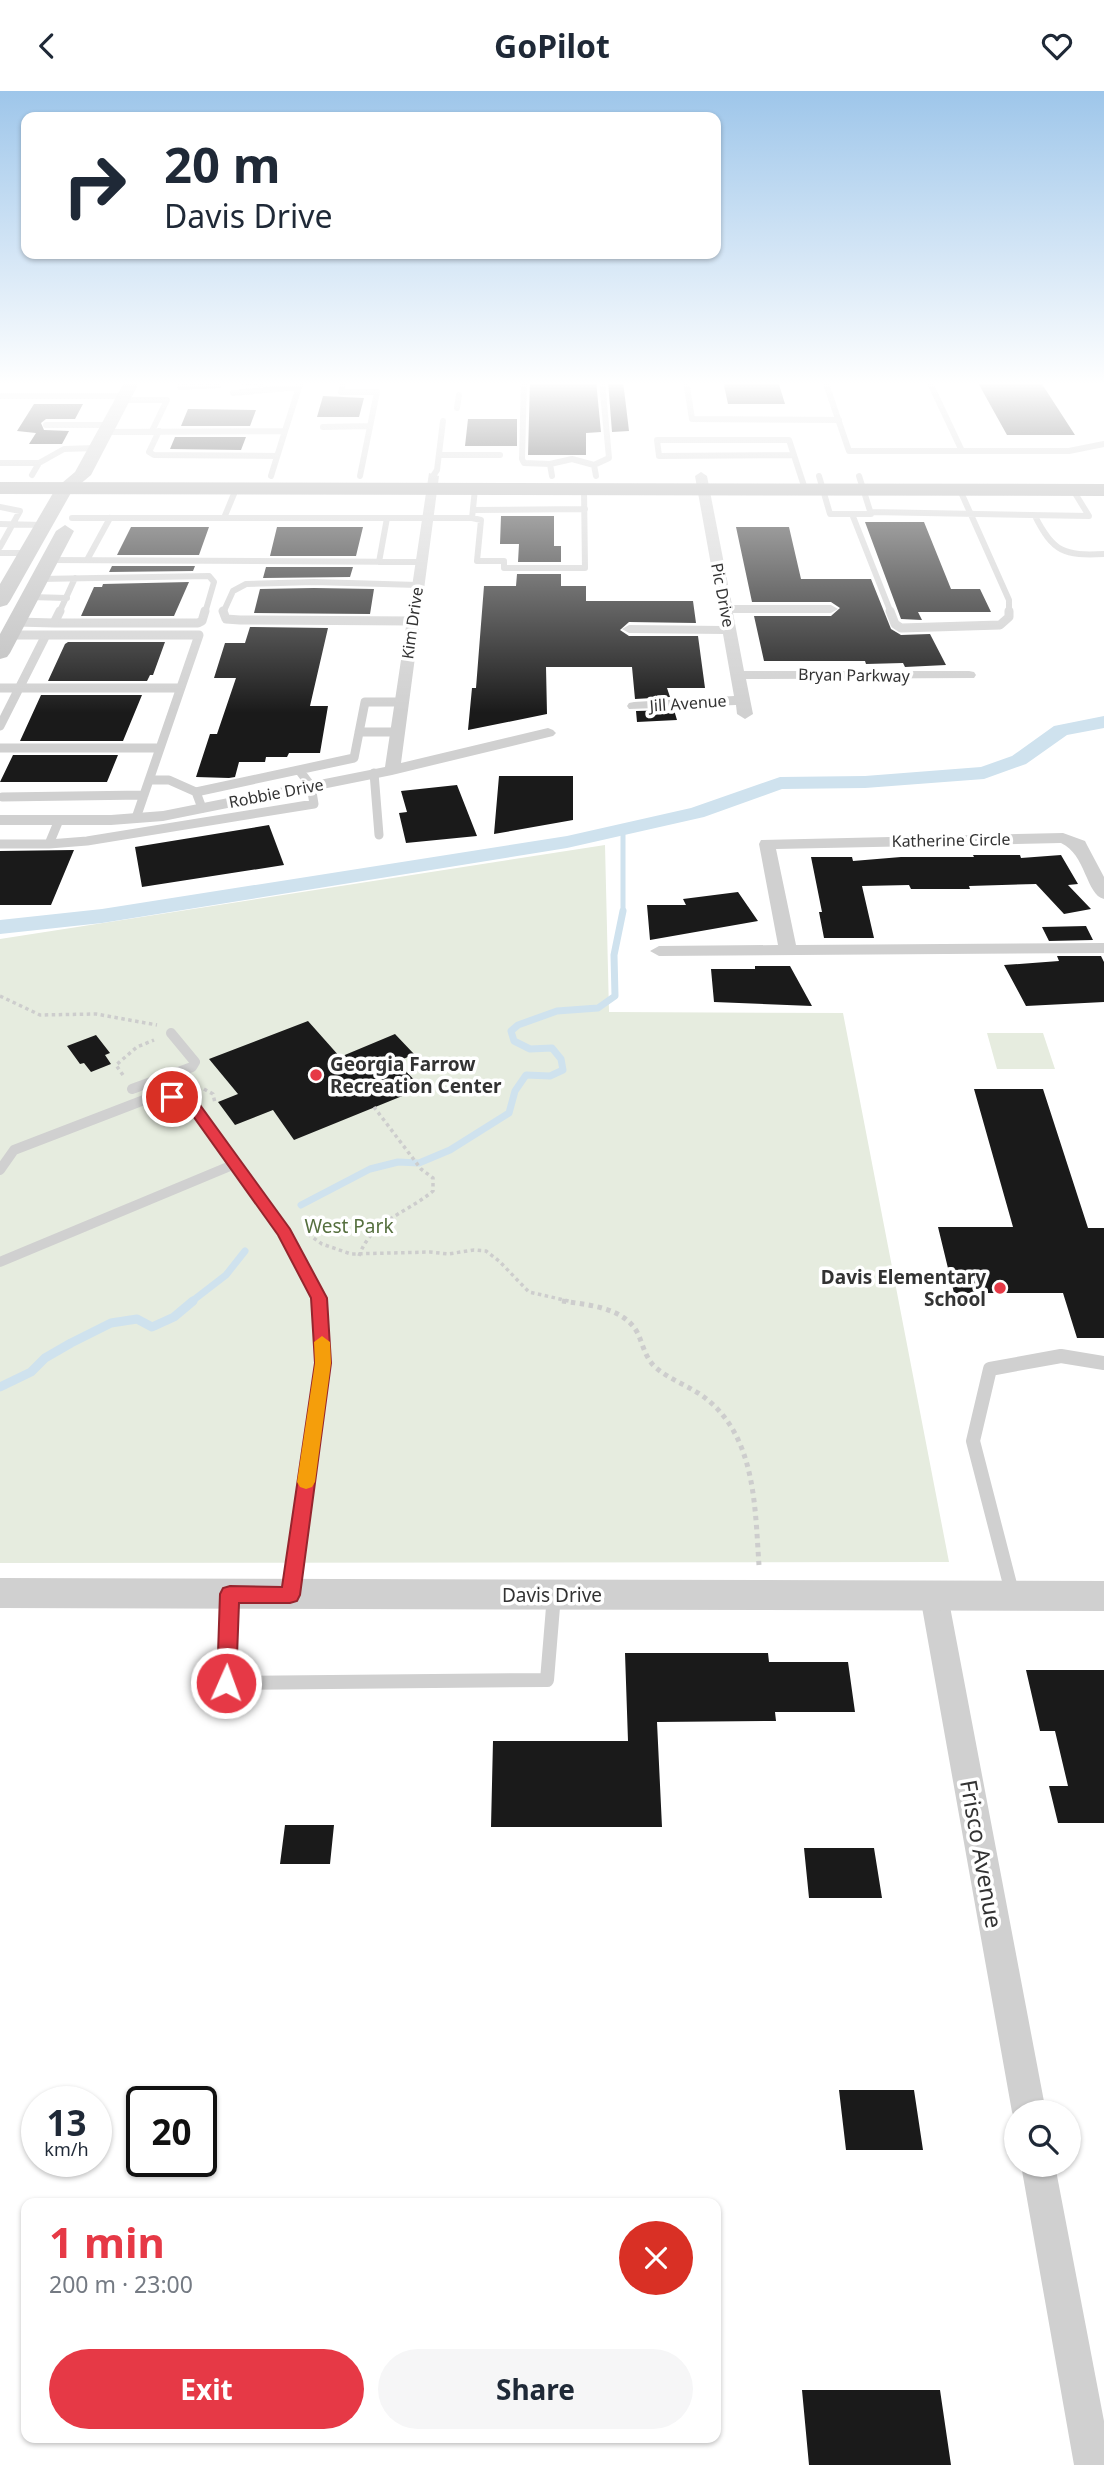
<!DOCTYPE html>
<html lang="en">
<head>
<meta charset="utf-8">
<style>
  :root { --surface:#fff; --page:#f6f6f7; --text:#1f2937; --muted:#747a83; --accent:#e63946 }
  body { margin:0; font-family:"Noto Sans",sans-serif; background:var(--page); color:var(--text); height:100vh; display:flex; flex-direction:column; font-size:26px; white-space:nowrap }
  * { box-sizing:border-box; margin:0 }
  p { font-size:23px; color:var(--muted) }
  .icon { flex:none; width:38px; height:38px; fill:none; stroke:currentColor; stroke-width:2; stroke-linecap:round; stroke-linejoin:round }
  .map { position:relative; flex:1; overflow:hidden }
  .sheet { position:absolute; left:21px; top:2107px; width:700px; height:245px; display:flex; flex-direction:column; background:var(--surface); border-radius:14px; box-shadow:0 2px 5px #0004 }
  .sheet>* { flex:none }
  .guide { position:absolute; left:21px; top:21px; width:700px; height:147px; border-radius:14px; box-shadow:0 2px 5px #0004; background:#fff; color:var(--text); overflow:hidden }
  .tools { position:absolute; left:1004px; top:2009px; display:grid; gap:14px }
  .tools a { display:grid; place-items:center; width:77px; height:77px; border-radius:50%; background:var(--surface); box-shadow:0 2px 5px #0004; font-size:35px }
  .speed { position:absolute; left:21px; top:1995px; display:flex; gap:14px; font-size:35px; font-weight:700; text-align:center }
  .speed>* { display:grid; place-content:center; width:91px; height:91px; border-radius:50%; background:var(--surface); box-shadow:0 2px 5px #0004; line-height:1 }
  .speed small { font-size:18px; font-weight:400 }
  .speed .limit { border:4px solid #111; border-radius:10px; background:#fff; color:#111 }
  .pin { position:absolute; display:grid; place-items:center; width:60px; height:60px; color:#fff; margin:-30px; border:4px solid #fff; border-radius:50%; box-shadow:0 2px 7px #0007 }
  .me { position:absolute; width:77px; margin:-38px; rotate:2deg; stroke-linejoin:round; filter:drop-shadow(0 0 5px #0008) }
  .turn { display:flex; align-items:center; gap:24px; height:147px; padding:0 28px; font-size:32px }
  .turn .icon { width:91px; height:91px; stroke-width:2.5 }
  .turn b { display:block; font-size:49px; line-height:60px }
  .round { display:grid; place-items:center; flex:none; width:74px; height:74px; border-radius:37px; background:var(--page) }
  .summary { display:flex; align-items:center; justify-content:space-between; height:119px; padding:0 28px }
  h1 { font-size:42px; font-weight:700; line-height:52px; color:var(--accent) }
  .action { display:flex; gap:14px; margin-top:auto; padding:14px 28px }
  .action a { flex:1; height:80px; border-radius:42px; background:var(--accent); color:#fff; font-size:28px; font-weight:700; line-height:80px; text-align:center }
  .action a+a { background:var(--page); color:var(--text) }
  header { display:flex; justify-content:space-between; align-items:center; height:91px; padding:0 28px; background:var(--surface); font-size:32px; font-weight:700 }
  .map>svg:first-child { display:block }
</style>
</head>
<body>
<header><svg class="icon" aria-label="back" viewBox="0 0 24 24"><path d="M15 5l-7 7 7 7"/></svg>GoPilot<svg class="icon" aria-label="heart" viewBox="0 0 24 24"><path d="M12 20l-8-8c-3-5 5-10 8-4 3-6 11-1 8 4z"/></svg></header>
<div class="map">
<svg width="1104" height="2374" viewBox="0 0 1104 2374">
  <rect width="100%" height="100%" fill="#fff"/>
  <path fill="#e6ecdf" d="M605 754 609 921 843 922 949 1471 0 1472V848Z
    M987 942H1043L1055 978H997Z"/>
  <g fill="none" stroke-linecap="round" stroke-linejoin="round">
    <path stroke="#cfe2ee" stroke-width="5" d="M623 738V822"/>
    <path stroke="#cfe2ee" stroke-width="7" d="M301 1114 370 1078 398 1071 419 1072 450 1059 509 1022 515 1000 526 984 550 985 563 979 561 968 552 957 530 958 514 950 511 940 518 934 557 920 598 917 615 905 614 864 623 820
      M191 1211 226 1184 245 1160"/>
    <path stroke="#cfe2ee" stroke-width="9" d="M0 1296 31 1281 45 1267 71 1252 111 1232 137 1228 152 1236 174 1226 193 1210"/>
    <path fill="#cfe2ee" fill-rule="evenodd" d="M1104 625V637L1067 644 1026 673 984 688 865 697 782 698 704 726 567 757 102 832 0 843V829L102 818 567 745 691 717 780 686 865 685 981 676 1012 665 1054 635Z"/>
  </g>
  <path fill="#1a1a1a" d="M530 290H596L601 341 586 342V364H528Z
    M608 290H623L629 340 612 341Z
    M723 290H778L785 313H728Z
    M977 290H1040L1075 344H1007Z
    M323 305 364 307 359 326H317Z
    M34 313H83L75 328H46L41 332 44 339 69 340 62 353H29L36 342 17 340Z
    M188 318 256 319 250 335H181Z
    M468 328H517V355H465Z
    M175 346H246L241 359 170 358Z
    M501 425H554V455H561V471H518L519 453H500Z
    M865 431H924L951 498H980L991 521H918L922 529 901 528Z
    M131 436H209L199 464H117Z
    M277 436H363L356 465H270Z
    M736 436H789L801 488H871L891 538 901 544 930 543 946 574 905 576 903 572 866 573 865 570H764L754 525H831L840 517 831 511H752Z
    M112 475H195L193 480 109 481Z
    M266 476H353L350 486 263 487Z
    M517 483H561V495H586V510H693L696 532 629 531 620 539 629 545H698L705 597H667L670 606 635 608 632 576H546L547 623 468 639 472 597H476L484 495H516Z
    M189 491 174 525H81L94 496H102L103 493Z
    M314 497 374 498 370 523 254 522 260 498Z
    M250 536 328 537 310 615H328L320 662H289L287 666H266L265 671H239L235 686 229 687 196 686 210 643H217L236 587H214L225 552H245Z
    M68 551H165L153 584H150L147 590H48L65 553Z
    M41 604H142L123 650H20Z
    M674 619 677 629 637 631 636 620Z
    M13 664H118L107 691H0Z
    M499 685H573V729L494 743Z
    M457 694 477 745 406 752 399 722 407 721 401 700Z
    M269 734 284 774 142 796 135 756Z
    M74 759 51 814H0V760Z
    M973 764H1020L1021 767 1061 764 1078 793 1068 794 1091 818 1064 823 1036 793 969 795 970 798H911L909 794 862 795 874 847H824L819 821H822L811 766H852L853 770 901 766H974Z
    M738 801 758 830 650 849 647 814H686L683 808Z
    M1086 835 1093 849 1049 850 1042 836Z
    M1057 865H1101L1104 871V911L1026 915 1004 874 1059 870Z
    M755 875H790L812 915 714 911 711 878H755Z
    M308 930 340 966 395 943 414 963 397 971 422 997 294 1049 273 1019 235 1034 218 1011 238 1003 209 968Z
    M96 944 110 962 105 964 111 973 91 981 84 972 80 973 67 955Z
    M974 998H1043L1088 1137H1104V1247H1077L1063 1202H954L938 1136H1013Z
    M625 1562H768L769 1571H848L855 1621H775L776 1630 657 1631 662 1736H491L493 1650H628Z
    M1026 1579H1104V1732H1058L1049 1695H1068L1055 1640H1040Z
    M285 1734H334L330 1773H280Z
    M804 1757H874L882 1807H809Z
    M839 1999H914L923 2059H846Z
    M802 2299H940L951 2374H809Z"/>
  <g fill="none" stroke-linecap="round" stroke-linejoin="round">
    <path stroke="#cdcdcd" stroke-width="3.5" stroke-dasharray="3.5 3.5" stroke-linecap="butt" d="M0 905 40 924 96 923 157 934
      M123 984 116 974 137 956 154 949
      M204 998 213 1003 215 1012
      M308 1143 322 1153 351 1163 430 1161 448 1163 474 1159 486 1160 499 1170 529 1201 573 1211
      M359 1165C371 1130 407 1122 433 1100V1087L421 1078 374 1016"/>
    <path stroke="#cdcdcd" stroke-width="5" stroke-dasharray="4.5 4.5" stroke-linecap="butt" d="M562 1210C588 1214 625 1216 638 1243 643 1254 645 1266 655 1276 671 1290 693 1296 709 1310 756 1350 755 1418 759 1474"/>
    <path stroke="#d0d0d0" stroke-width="6" d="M183 290 180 296 219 294
      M238 290 261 293
      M344 290 341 301H377L360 385
      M524 290 522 368 524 372 550 373 552 385
      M686 290 692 328 839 329
      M825 290 849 360H1069L1104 353
      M929 290 962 360
      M233 302 299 296 302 290
      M0 305H124
      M121 309H167L152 340
      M457 317 459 304
      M46 334H109
      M323 336 369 335
      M159 340 149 361 154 364 277 365
      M285 340 299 296
      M105 341 285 340 271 385
      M439 364H500
      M793 364 659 365 657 349H789L805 398
      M0 372H39L32 384
      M39 372 64 358 96 357
      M550 373 572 368 594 374
      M433 385 437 379 443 330
      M596 385 594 374 609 367 602 290
      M819 385 830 423H871L859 385
      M960 399 1009 509V522
      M0 416 20 420 0 456
      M473 419 585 418
      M871 421 1089 425 1073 399
      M852 423 891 522
      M1035 425C1053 461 1064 465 1104 463
      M72 427H472L475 398
      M224 427 236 398
      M472 427 481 429 477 470H504V477H585L584 398
      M0 433 43 434
      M0 462H28
      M50 469 421 471
      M87 469 110 427
      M379 471 387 427
      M40 488 209 485 214 491 205 522
      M30 506 67 507
      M59 522 75 487
      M223 522 233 500 246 493 314 491 418 494"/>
    <path stroke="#d0d0d0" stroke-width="9" d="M223 520 226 528 240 529 413 530
      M890 520 895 533 901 537 1000 534 1009 526V520
      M17 531 54 532 60 520
      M54 532H198L202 530 205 520
      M10 544H199L136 727
      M0 597H180
      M0 635 46 544
      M359 641H397
      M0 657H160
      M374 682 379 744
      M149 689H169L196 701
      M2 706 144 704
      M202 717 196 701 354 667 365 611H401
      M0 753H49L59 729
      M49 753 87 750 314 713 311 695 299 679"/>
    <path stroke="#d0d0d0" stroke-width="10" d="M132 998 192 976 195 971 171 942
      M0 1079 14 1059 157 1004 187 1007 284 1141 319 1211
      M0 1171 235 1073"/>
    <path stroke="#d0d0d0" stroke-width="14" d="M230 1504 227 1592 547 1589 554 1504
      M290 1504 323 1272 319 1210
      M1013 1505 973 1350 990 1278 1061 1265 1104 1272"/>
    <path fill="#d0d0d0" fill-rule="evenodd" d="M701 381 707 385 732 514H831L838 518 831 522H733L744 580H969L974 581 976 584 974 587 746 588 753 623 745 628 737 623 736 614 629 618 627 615 629 612 634 611 734 605 723 543 629 542 622 538 629 534 722 535 695 385Z
      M429 382 439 385 401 672 548 637 553 639 556 642 553 645 392 684 163 730 111 734H0V724H111L163 720 385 676Z
      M1063 742 1085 750 1087 754 1104 786V808C1086 804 1086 763 1061 752L776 758 796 854 1104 852V862L659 865 650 860 659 855 778 854 759 753 761 749Z
      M934 1493 944 1497 948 1505 1046 2021H1017V2033L1012 2021 920 1505 924 1497Z
      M1021 2074H1055L1104 2330V2374H1074Z"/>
    <path fill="#d0d0d0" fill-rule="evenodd" d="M0 1487 1104 1490V1520L0 1517Z"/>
    <path fill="#bdbdbd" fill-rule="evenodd" d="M125 290H140L91 384 72 400 10 510 7 514 0 516V493L56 397 75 381Z
      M65 434 74 440 10 562 7 566 0 568V543L56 440Z"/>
    <path fill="#ababab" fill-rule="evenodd" d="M0 391 1104 393V405L0 403Z"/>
  </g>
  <linearGradient id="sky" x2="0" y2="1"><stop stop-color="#9ec6ea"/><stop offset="0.47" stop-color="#fff"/><stop offset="1" stop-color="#fff" stop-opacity="0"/></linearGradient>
  <rect width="1104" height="622" fill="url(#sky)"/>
  <path fill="#e63946" stroke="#96252e" stroke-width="2" d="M172 1001 192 1003 290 1138 327 1207 331 1272 300 1504 297 1510 290 1512H239L236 1592 233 1599 226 1601 219 1599 217 1592 220 1503 223 1497 230 1495 282 1496 315 1272 311 1207 278 1144 183 1011 167 1009V1002Z"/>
  <path fill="#f59e0b" d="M322 1245 330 1251 331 1272 315 1391 312 1396 306 1398 300 1396 297 1391 315 1272 314 1251Z"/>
  <g fill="#e63946" stroke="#fff" stroke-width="2.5">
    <circle cx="316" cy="984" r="7"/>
    <circle cx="1000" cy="1197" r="7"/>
  </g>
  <g text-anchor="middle" stroke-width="7" stroke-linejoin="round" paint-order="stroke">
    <g font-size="16" fill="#333" stroke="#fff">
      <text transform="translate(723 504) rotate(79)" y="6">Pic Drive</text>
      <text transform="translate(412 532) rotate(-82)" y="6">Kim Drive</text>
      <text transform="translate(854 584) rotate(1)" y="6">Bryan Parkway</text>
      <text transform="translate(688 612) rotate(-4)" y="6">Jill Avenue</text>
      <text transform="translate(276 702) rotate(-11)" y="6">Robbie Drive</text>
      <text transform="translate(951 749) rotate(-1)" y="6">Katherine Circle</text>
    </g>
    <g font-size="19" font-weight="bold" fill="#333" stroke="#fff" text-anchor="start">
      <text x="330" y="980">Georgia Farrow<tspan x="330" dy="22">Recreation Center</tspan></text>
      <text x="986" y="1193" text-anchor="end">Davis Elementary<tspan x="986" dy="22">School</tspan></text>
    </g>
    <g font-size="19" fill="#56703f" stroke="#fff">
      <text x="349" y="1142">West Park</text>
    </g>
    <g font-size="19" fill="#333" stroke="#fff">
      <text x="552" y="1511">Davis Drive</text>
    </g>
    <g font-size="23" fill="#333" stroke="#fff">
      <text transform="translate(981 1763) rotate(80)" y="8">Frisco Avenue</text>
    </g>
  </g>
</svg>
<div class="tools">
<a><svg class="icon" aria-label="search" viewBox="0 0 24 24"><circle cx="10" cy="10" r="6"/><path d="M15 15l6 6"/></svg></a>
</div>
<div class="speed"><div>13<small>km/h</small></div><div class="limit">20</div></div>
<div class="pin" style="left:172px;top:1006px;background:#d93025"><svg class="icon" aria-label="arrive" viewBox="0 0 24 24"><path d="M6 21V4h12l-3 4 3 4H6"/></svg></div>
<svg class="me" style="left:226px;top:1592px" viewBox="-20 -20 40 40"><circle r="17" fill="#e63946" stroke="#fff" stroke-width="3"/><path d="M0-11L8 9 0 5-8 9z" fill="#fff"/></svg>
<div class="guide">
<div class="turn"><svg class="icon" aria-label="right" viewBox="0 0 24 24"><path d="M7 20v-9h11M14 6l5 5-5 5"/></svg><div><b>20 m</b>Davis Drive</div></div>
</div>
<section class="sheet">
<div class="summary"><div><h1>1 min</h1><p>200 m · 23:00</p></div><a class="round" style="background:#d93025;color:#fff"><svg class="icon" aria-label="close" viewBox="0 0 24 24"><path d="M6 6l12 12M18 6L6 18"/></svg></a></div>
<div class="action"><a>Exit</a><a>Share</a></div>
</section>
</div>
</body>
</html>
